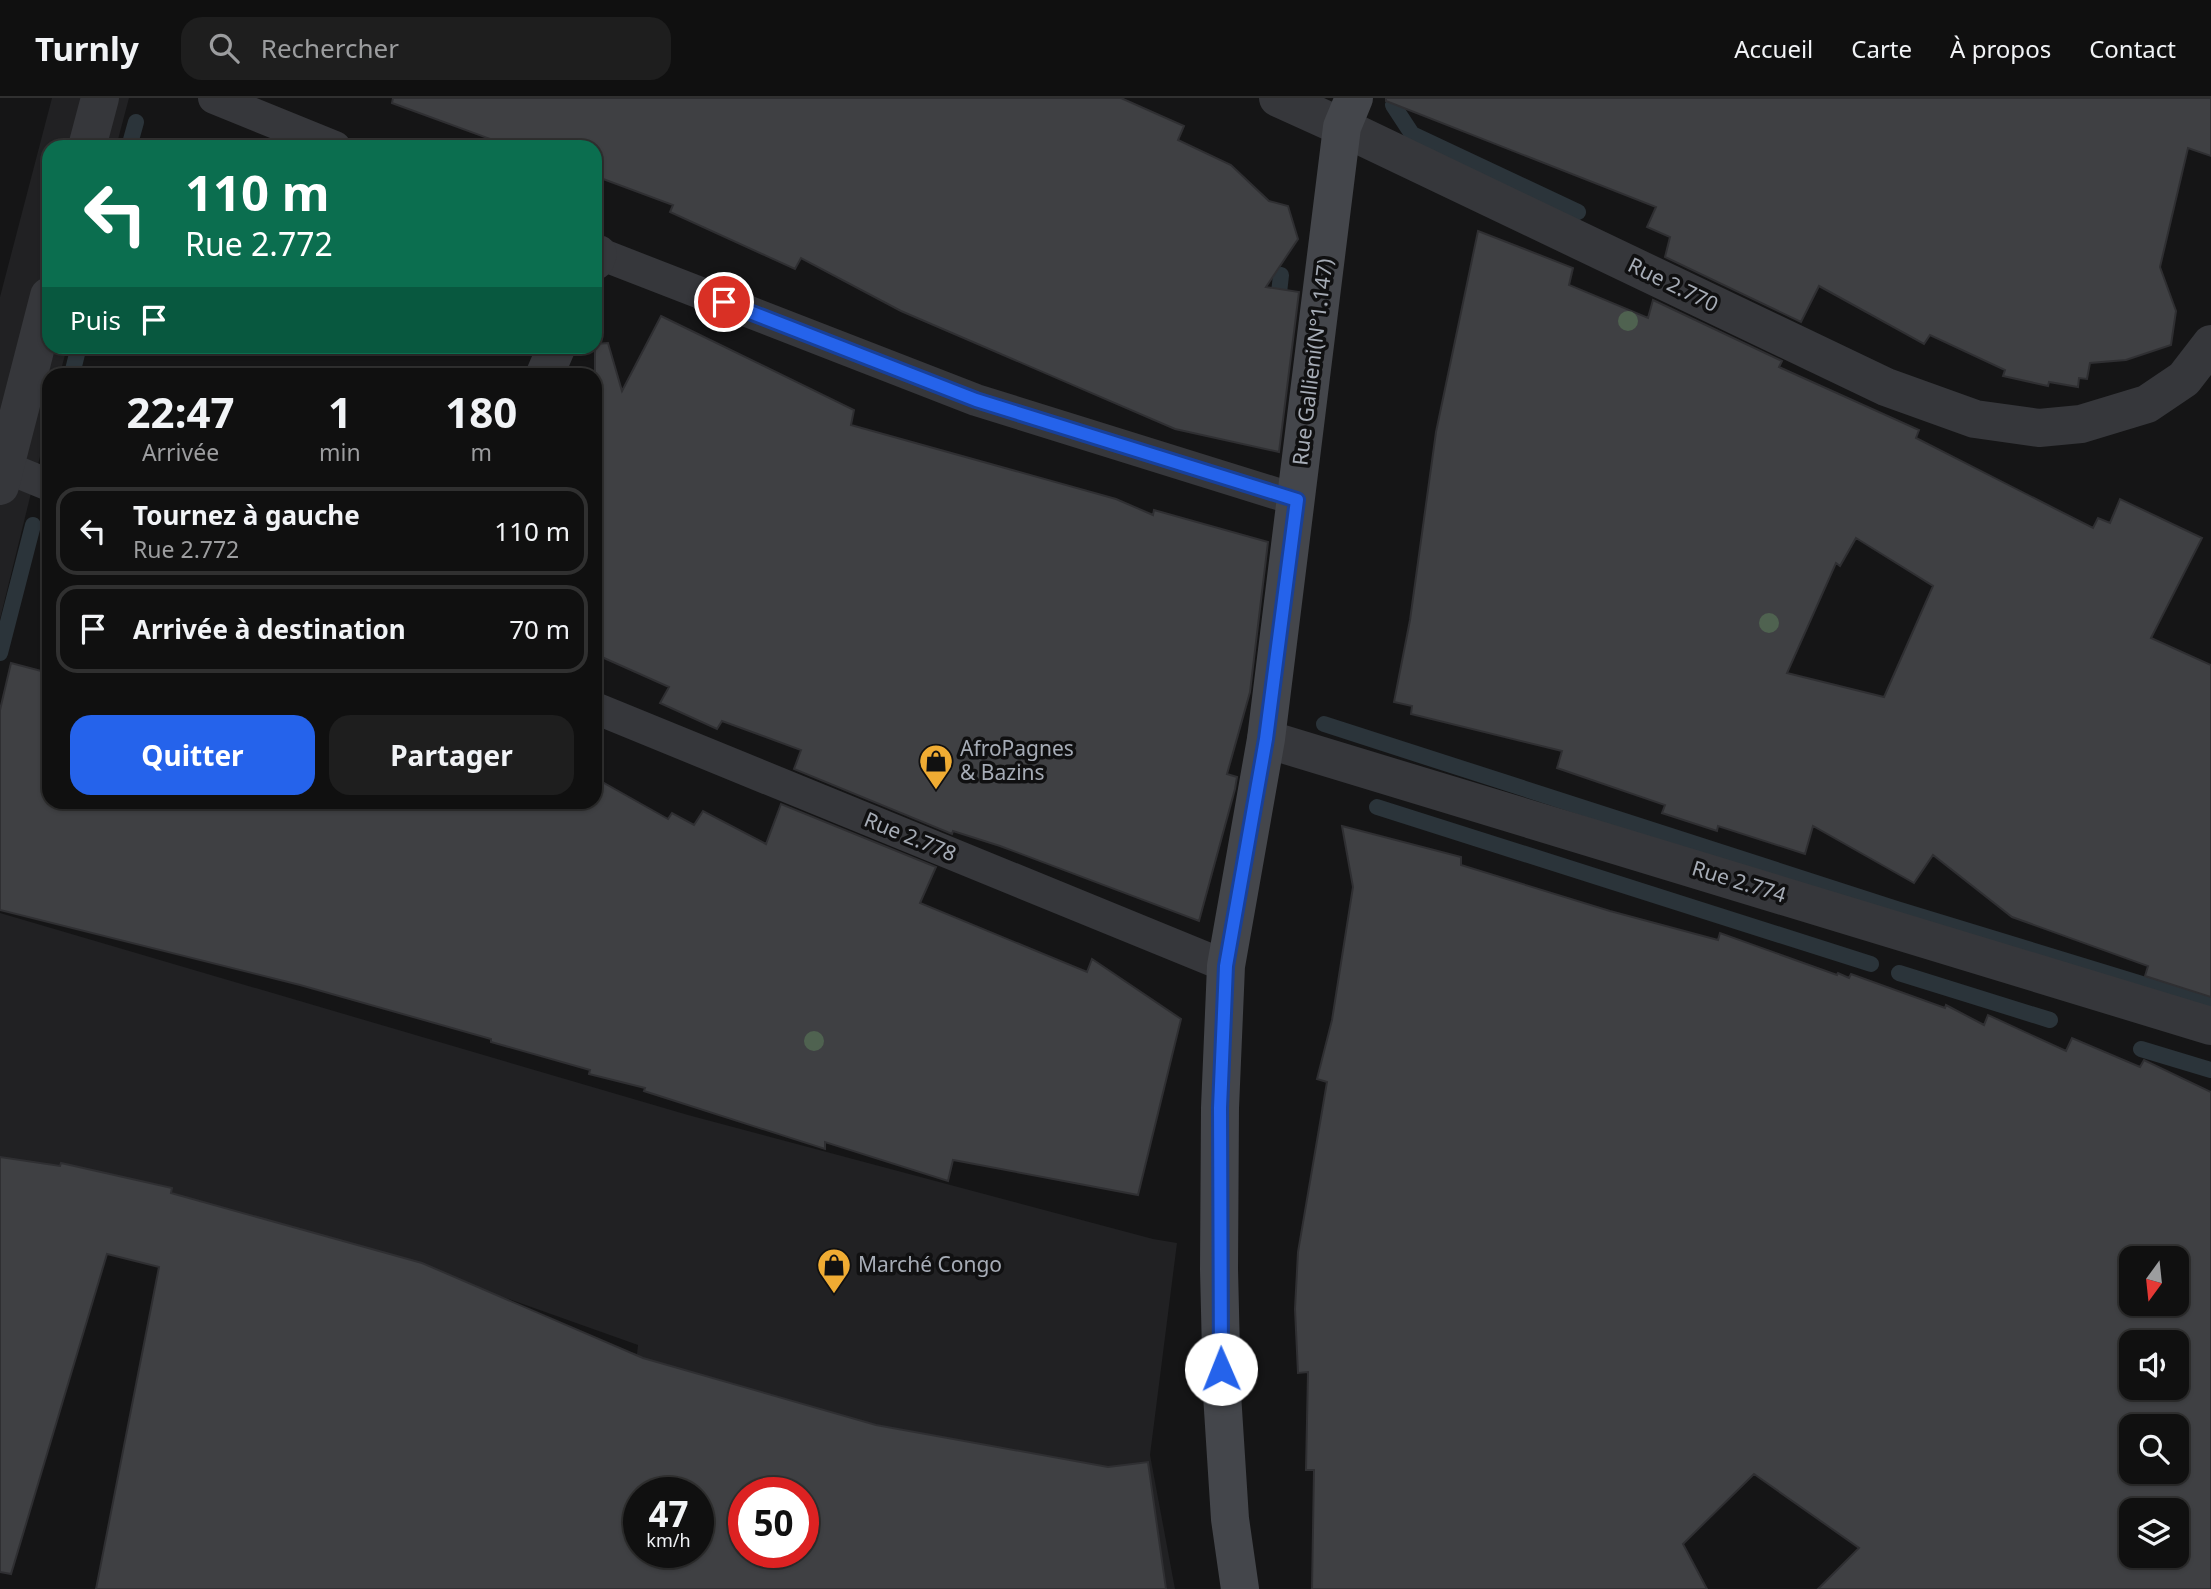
<!DOCTYPE html>
<html lang="fr">
<head>
<meta charset="utf-8">
<style>
  :root { --surface:#101010; --page:#1e1e1e; --text:#f1f3f6; --muted:#9c9d9f; --line:#303030; --accent:#2563eb }
  body { margin:0; font-family:"Noto Sans",sans-serif; background:var(--page); color:var(--text); height:100vh; display:flex; flex-direction:column; font-size:26px; white-space:nowrap }
  * { box-sizing:border-box; margin:0 }
  p { font-size:23px; color:var(--muted) }
  .icon { flex:none; width:38px; height:38px; fill:none; stroke:currentColor; stroke-width:2; stroke-linecap:round; stroke-linejoin:round }
  .map { position:relative; flex:1; overflow:hidden }
  .panel { position:absolute; left:42px; top:270px; width:560px; height:441px; display:flex; flex-direction:column; background:var(--surface); border-radius:21px; box-shadow:0 2px 5px #0004,0 0 0 2px var(--line) }
  .panel>* { flex:none }
  .top-card { position:absolute; left:42px; top:42px; width:560px; height:214px; border-radius:21px; box-shadow:0 2px 5px #0004,0 0 0 2px var(--line); background:#0b6e4f; color:#fff; overflow:hidden }
  .needle { width:46px; rotate:195deg }
  .tools { position:absolute; left:2119px; top:1148px; display:grid; gap:14px }
  .tools a { display:grid; place-items:center; width:70px; height:70px; border-radius:14px; background:var(--surface); box-shadow:0 2px 5px #0004,0 0 0 2px var(--line); font-size:35px }
  .speed { position:absolute; left:623px; top:1379px; display:flex; gap:14px; font-size:35px; font-weight:700; text-align:center }
  .speed>* { display:grid; place-content:center; width:91px; height:91px; border-radius:50%; background:var(--surface); box-shadow:0 2px 5px #0004,0 0 0 2px var(--line); line-height:1 }
  .speed small { font-size:18px; font-weight:400 }
  .speed .limit { border:10px solid #d22; background:#fff; color:#111 }
  .pin { position:absolute; display:grid; place-items:center; width:60px; height:60px; color:#fff; margin:-30px; border:4px solid #fff; border-radius:50%; box-shadow:0 2px 7px #0007 }
  .me { position:absolute; width:77px; margin:-38px; rotate:359deg; stroke-linejoin:round; filter:drop-shadow(0 0 5px #0008) }
  .turn { display:flex; align-items:center; gap:24px; height:147px; padding:0 28px; font-size:32px }
  .turn .icon { width:91px; height:91px; stroke-width:2.5 }
  .turn b { display:block; font-size:49px; line-height:60px }
  .then { display:flex; align-items:center; height:66px; padding:0 28px; background:#0003; gap:14px; font-size:26px }
  .eta { display:flex; justify-content:space-evenly; align-items:center; height:119px; text-align:center }
  .eta b { font-size:42px; font-weight:700; line-height:49px }
  .primary-button { display:flex; gap:14px; margin-top:auto; padding:14px 28px }
  .primary-button a { flex:1; height:80px; border-radius:21px; background:var(--accent); color:#fff; font-size:28px; font-weight:700; line-height:80px; text-align:center }
  .primary-button a+a { background:var(--page); color:var(--text) }
  ul { padding:0; list-style:none }
  li { display:flex; align-items:center; gap:21px; height:88px; margin:0 14px 10px; padding:0 14px; border:4px solid var(--line); border-radius:21px }
  li div { flex:1 }
  li b { display:block; font-size:26px }
  li em { font-style:normal }
  header { display:flex; align-items:center; gap:42px; box-sizing:border-box; height:98px; padding:0 35px; background:var(--surface); border-bottom:2px solid var(--line) }
  header strong { font-size:33px }
  nav { display:flex; gap:38px; margin-inline-start:auto; font-size:24px }
  .search { width:490px; height:63px; background:var(--page); display:flex; align-items:center; gap:18px; box-sizing:border-box; padding:0 24px; border-radius:21px; color:var(--muted); font-size:26px }
  .map>svg:first-child { display:block }
</style>
</head>
<body>
<header>
<strong>Turnly</strong>
<div class="search"><svg class="icon" aria-label="search" viewBox="0 0 24 24"><circle cx="10" cy="10" r="6"/><path d="M15 15l6 6"/></svg>Rechercher</div>
<nav><a>Accueil</a><a>Carte</a><a>À propos</a><a>Contact</a></nav>
</header>
<div class="map">
<svg width="2211" height="1491" viewBox="0 0 2211 1491">
  <rect width="100%" height="100%" fill="#151516"/>
  <path fill="#212123" fill-rule="evenodd" d="M52 0H129L116 49H49V248L67 249 60 276H49V322L0 521V199Z
    M0 815 688 1017 1153 1141 1177 1145 1150 1357 1175 1491H611L627 1253 637 1256 638 1247 359 1148 0 1064ZM639 1395H698V1454H639ZM744 1395H803V1454H744Z"/>
  <g fill="none" stroke-linecap="round" stroke-linejoin="round">
    <path stroke="#2b343a" stroke-width="16" d="M1393 7 1412 36 1578 114
      M129 49 136 24
      M1277 213 1281 177
      M72 276 79 248
      M0 555 33 427
      M1324 626 1897 811 2211 907
      M1377 709 1871 866
      M1899 875 2050 922
      M2141 951 2211 972"/>
  </g>
  <path fill="#3f4043" stroke="#2f2f32" stroke-width="2" fill-rule="evenodd" d="M393 0H1121L1184 28 1178 42 1231 67 1269 103 1288 108 1298 141 1266 189 1299 194 1279 354 1175 331 901 213 801 160 795 171 670 114 673 107 595 78V49H512L392 5Z
    M1386 0H2211V58L2188 50 2160 169 2176 213 2171 247 2126 262 2090 265 2087 281 2079 280 2078 289 2049 284 2048 288 2003 278 2005 272 1930 237 1924 246 1819 188 1801 224 1665 159 1670 139 1647 129 1656 109 1386 3Z
    M1478 133 1573 170 1569 187 1648 220 1653 202 1782 263 1779 269 1919 332 1916 340 2093 430 2098 420 2110 425 2120 401 2202 440 2151 540 2211 567V899L2145 878 2148 868 2012 819 1933 757 1914 785 1813 728 1805 756 1718 728 1717 733 1662 715 1665 707 1557 670 1562 653 1411 616 1412 608 1394 604 1410 522 1436 334ZM1856 440 1933 488 1884 599 1787 575 1836 465 1840 468Z
    M661 218 854 312 851 327 1116 401 1153 417 1154 412 1268 444 1250 594 1227 676 1237 679 1235 691 1199 823 1000 748 953 733 952 736 794 671 801 652 722 623 717 631 660 605 669 589 595 556V246L608 245 622 293Z
    M11 565 49 575V704H595V680L668 721 672 715 694 727 703 713 766 746 781 706 936 769 920 805 1087 874 1092 861 1181 921 1138 1097 953 1062 948 1083 825 1044V1051L644 993 645 990 589 976 590 972 491 944V941L300 887 0 812V612Z
    M1342 728 1461 759V767L1610 813 1718 842 1720 835 1837 877 1838 875 1849 880 1851 876 1945 910 1946 907 1984 927 1988 917 2066 953 2072 940 2140 969 2144 962 2211 994V1491H1818L1859 1450 1754 1376 1683 1446 1707 1491H1312L1314 1372H1306L1308 1274 1298 1275 1295 1211 1298 1154 1327 984 1317 981 1332 922 1353 789ZM2132 1160H2177V1206H2132ZM2132 1244H2177V1290H2132ZM2132 1328H2177V1374H2132ZM2132 1412H2177V1458H2132Z
    M0 1059 60 1068 61 1065 172 1090 171 1095 422 1165 643 1260 876 1327 1108 1369 1148 1364 1166 1491H96L159 1169 107 1156 11 1476 0 1474ZM639 1395H698V1454H639ZM744 1395H803V1454H744Z"/>
  <g fill="none" stroke-linecap="round" stroke-linejoin="round">
    <path stroke="#36373b" stroke-width="32" d="M214 0 335 49
      M595 154 976 302 1297 402
      M5 369 49 387
      M595 610 1226 868"/>
    <path stroke="#36373b" stroke-width="38" d="M1342 29 1886 289 1975 321 2039 330 2081 326 2147 306 2184 281 2211 246
      M595 163 598 156
      M545 276 557 248
      M1266 641 2211 928"/>
    <path stroke="#36373b" stroke-width="38" d="M1278 0 1342 29
      M87 49 100 0
      M0 388 49 198"/>
    <path stroke="#44464b" stroke-width="38" d="M1240 1491 1230 1421 1222 1296 1219 1171 1220 1010 1226 868 1266 641 1342 29 1354 0"/>
  </g>
  <g fill="#4f6250">
    <circle cx="1628" cy="223" r="10"/>
    <circle cx="1769" cy="525" r="10"/>
    <circle cx="814" cy="943" r="10"/>
  </g>
  <g fill="none" stroke-linecap="round" stroke-linejoin="round">
    <g stroke="#184099" stroke-width="18">
      <path id="route" d="M724 204 976 302 1297 402 1266 641 1226 868 1220 1010 1221 1271"/>
    </g>
    <use href="#route" stroke="#2563eb" stroke-width="12"/>
  </g>
  <defs>
    <g id="shop-pin" transform="scale(1.75)"><path d="M0 17L-7.5 6A9.5 9.5 0 1 1 7.5 6Z" fill="#f0ac33" stroke="#101011"/><path d="M-5-2.5h2.3a2.7 3.5 0 0 1 5.4 0H5L5.5 6h-11ZM-1.5-2.5h3a1.5 2.3 0 0 0-3 0Z" fill="#111"/></g>
  </defs>
  <g fill-rule="evenodd">
    <use href="#shop-pin" x="936" y="663"/>
    <use href="#shop-pin" x="834" y="1167"/>
  </g>
  <g text-anchor="middle" stroke-width="7" stroke-linejoin="round" paint-order="stroke">
    <g font-size="21" fill="#a6acb6" stroke="#101011">
      <text transform="translate(1673 187) rotate(26)" y="7">Rue 2.770</text>
      <text transform="translate(1313 264) rotate(-83)" y="7">Rue Gallieni(N°1.147)</text>
      <text transform="translate(910 739) rotate(22)" y="7">Rue 2.778</text>
      <text transform="translate(1739 784) rotate(17)" y="7">Rue 2.774</text>
    </g>
    <g font-size="21" fill="#a6acb6" stroke="#101011" text-anchor="start">
      <text x="960" y="658">AfroPagnes<tspan x="960" dy="24">&amp; Bazins</tspan></text>
      <text x="858" y="1174">Marché Congo</text>
    </g>
  </g>
</svg>
<div class="tools">
<a><svg class="needle" viewBox="-14 -14 28 28"><path d="M0-13l5 13h-10z" fill="#e53935"/><path d="M0 13l5-13h-10z" fill="#9c9d9f"/></svg></a>
<a><svg class="icon" aria-label="sound" viewBox="0 0 24 24"><path d="M4 9h4l5-4v14l-5-4H4zM17 9q2 3 0 6"/></svg></a>
<a><svg class="icon" aria-label="search" viewBox="0 0 24 24"><circle cx="10" cy="10" r="6"/><path d="M15 15l6 6"/></svg></a>
<a><svg class="icon" aria-label="layers" viewBox="0 0 24 24"><path d="M12 4l9 5-9 5-9-5zM3 14l9 5 9-5"/></svg></a>
</div>
<div class="speed"><div>47<small>km/h</small></div><div class="limit">50</div></div>
<div class="pin" style="left:724px;top:204px;background:#d93025"><svg class="icon" aria-label="arrive" viewBox="0 0 24 24"><path d="M6 21V4h12l-3 4 3 4H6"/></svg></div>
<svg class="me" style="left:1221px;top:1271px" viewBox="-20 -20 40 40"><circle r="19" fill="#fff"/><path d="M0-13L10 11 0 6-10 11z" fill="#2563eb"/></svg>
<div class="top-card">
<div class="turn"><svg class="icon" aria-label="left" viewBox="0 0 24 24"><path d="M17 20v-9H6M10 6l-5 5 5 5"/></svg><div><b>110 m</b>Rue 2.772</div></div>
<div class="then">Puis<svg class="icon" aria-label="arrive" viewBox="0 0 24 24"><path d="M6 21V4h12l-3 4 3 4H6"/></svg></div>
</div>
<section class="panel">
<div class="eta">
<div><b>22:47</b><p>Arrivée</p></div>
<div><b>1</b><p>min</p></div>
<div><b>180</b><p>m</p></div>
</div>
<ul>
<li><svg class="icon" aria-label="left" viewBox="0 0 24 24"><path d="M17 20v-9H6M10 6l-5 5 5 5"/></svg><div><b>Tournez à gauche</b><p>Rue 2.772</p></div><em>110 m</em></li>
<li><svg class="icon" aria-label="arrive" viewBox="0 0 24 24"><path d="M6 21V4h12l-3 4 3 4H6"/></svg><div><b>Arrivée à destination</b></div><em>70 m</em></li>
</ul>
<div class="primary-button"><a>Quitter</a><a>Partager</a></div>
</section>
</div>
</body>
</html>
